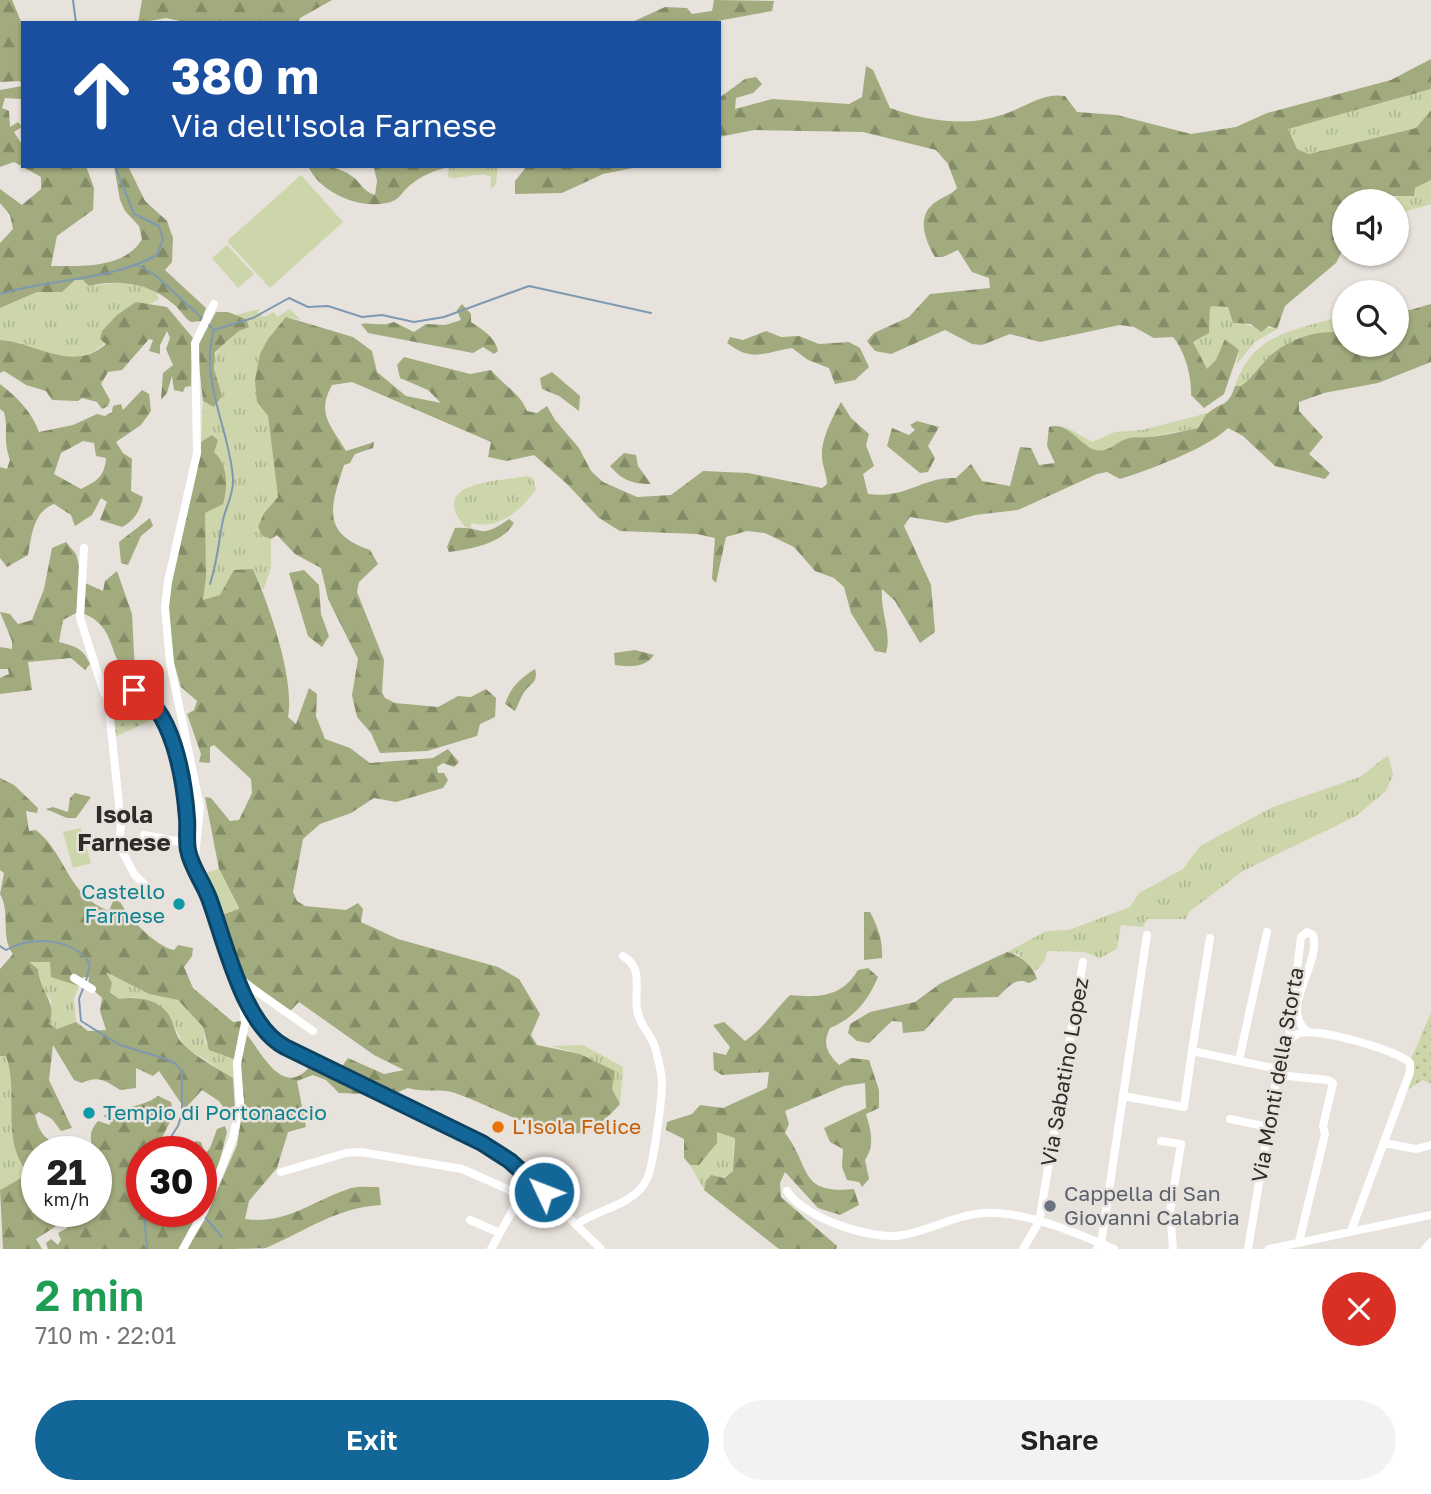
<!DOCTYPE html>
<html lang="en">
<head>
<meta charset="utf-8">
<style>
  :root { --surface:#fff; --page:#f2f2f2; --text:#222; --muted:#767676; --accent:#136798 }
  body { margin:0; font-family:"Golos Text",sans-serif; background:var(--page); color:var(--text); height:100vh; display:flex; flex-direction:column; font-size:26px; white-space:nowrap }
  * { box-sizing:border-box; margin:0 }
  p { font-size:23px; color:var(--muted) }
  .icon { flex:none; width:38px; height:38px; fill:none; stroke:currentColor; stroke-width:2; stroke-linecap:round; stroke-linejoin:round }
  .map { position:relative; height:1249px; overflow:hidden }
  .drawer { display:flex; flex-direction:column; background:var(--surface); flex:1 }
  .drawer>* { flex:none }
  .top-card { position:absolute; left:21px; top:21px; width:700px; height:147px; border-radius:0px; box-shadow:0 2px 5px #0004; background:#1a4fa0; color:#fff; overflow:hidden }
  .buttons { position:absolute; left:1332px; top:189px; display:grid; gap:14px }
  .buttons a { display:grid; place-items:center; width:77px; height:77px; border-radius:50%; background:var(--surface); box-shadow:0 2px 5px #0004; font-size:35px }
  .speed { position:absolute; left:21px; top:1136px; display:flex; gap:14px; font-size:35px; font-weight:700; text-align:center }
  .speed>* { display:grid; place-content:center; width:91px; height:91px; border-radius:50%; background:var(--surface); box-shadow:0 2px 5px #0004; line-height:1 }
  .speed small { font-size:18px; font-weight:400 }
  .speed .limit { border:10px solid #d22; background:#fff; color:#111 }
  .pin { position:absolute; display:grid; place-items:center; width:60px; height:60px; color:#fff; margin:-30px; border-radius:14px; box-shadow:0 4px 10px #0006 }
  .me { position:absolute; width:77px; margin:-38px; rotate:313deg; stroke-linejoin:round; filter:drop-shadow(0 0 5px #0008) }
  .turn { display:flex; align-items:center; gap:24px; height:147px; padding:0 35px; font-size:32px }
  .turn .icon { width:91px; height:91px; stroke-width:2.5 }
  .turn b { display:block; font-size:49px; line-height:60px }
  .round { display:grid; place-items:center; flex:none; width:74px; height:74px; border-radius:37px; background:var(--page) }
  .overview { display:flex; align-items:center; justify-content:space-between; height:119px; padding:0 35px }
  h1 { font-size:42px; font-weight:600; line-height:52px; color:#1e9e55 }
  .primary-button { display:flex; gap:14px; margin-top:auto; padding:14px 35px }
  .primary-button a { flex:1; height:80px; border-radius:42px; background:var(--accent); color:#fff; font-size:28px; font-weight:600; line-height:80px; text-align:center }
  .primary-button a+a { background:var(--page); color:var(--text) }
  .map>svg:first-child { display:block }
</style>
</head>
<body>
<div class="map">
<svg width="1431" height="1249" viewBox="0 0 1431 1249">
  <defs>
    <pattern id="grass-tufts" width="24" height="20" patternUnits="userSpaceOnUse" patternTransform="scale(1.75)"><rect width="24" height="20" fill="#ccd6aa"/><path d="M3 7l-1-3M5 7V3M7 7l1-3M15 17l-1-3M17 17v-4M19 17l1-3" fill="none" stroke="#b0b892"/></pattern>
    <pattern id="forest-firs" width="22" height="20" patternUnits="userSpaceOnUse" patternTransform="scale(1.75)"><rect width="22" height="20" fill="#a1ab7e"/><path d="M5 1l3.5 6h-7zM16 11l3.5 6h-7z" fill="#848b67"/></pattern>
    <pattern id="park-dots" width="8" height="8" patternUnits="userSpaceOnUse" patternTransform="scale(1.75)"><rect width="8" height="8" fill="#ccd6aa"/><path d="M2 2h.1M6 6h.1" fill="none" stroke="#b0b892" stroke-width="1.8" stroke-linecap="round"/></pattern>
  </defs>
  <rect width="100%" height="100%" fill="#e8e2dc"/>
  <path fill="url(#grass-tufts)" d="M1431 89V110L1416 128 1309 154 1297 149 1287 129Z
    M449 166H498L496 184 491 189V177C479 170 462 181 448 177Z
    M1431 180V204L1397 214 1396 201H1389Z
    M75 280H83L89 286 122 282 155 290 159 299 150 304 136 303C113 336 98 365 51 356 31 352 26 341 0 340V308L37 292H62Z
    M1210 306 1228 307 1233 323 1277 329 1255 342 1236 365 1239 350 1225 340 1216 360 1207 370 1193 342 1209 333Z
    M259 309 258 313 264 317 274 312 277 317 290 309 301 320 287 317 268 339 257 402 268 416 278 497 264 513 263 536 271 539V568L263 590 253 569 220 595 203 601C207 571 203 542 205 512 208 486 214 461 212 435L201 442 203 401 214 407 222 396C202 339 223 359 246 319L235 315Z
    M1344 315V334L1336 332 1264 361 1251 379 1241 387 1235 386C1253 331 1297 331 1344 315Z
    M1208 413 1198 428 1150 437 1128 438 1107 450 1098 451 1081 443 1064 426 1092 442 1115 432 1142 430Z
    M526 476 533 478 536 490C519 511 500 530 472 523L470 528 465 527C427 481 498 482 526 476Z
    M1388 755 1393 775 1386 791 1356 816 1243 871 1189 912 1186 919H1147L1143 927 1121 925 1117 949 1100 958 1084 952 1047 951 1045 960 1035 972 1018 954 1007 952 1046 931 1069 930 1130 907 1139 893 1183 869 1200 846 1273 807 1360 777Z
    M28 962H51L58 977 79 986 74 999 76 1022 57 1029 49 1024 51 1000 39 983 38 969Z
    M106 972 149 994 178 1000 203 1027 205 1043 234 1059 233 1078 219 1074 212 1064 184 1046 169 1015 136 997 119 999 110 991Z
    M583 1045 623 1067 620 1104 612 1089 614 1071 580 1054 551 1046Z
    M0 1056H6C18 1087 6 1123 17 1156 18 1160 23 1165 26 1169L23 1177 0 1190Z
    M717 1131 735 1138C728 1165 749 1174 706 1181L704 1190 690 1165H699L717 1143Z"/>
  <path fill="url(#forest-firs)" fill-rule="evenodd" d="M0 0H12L23 26V104L21 99 5 98 2 108 9 111 10 127 18 122 22 127 14 132 23 146V166H86L94 188 93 210 57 236 51 266C80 266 125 269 142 239L139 226 125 211 120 200 115 172 114 166H128L145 201 167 221 173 238 172 262 165 270 206 308 201 321 191 322C183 317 180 308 172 303 149 283 118 279 89 286L83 280H75L62 292H37L0 308V243L13 229 10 215 0 203V189L22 205 41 189V177L14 162 0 167V90L22 86 20 81 0 82Z
    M142 0H332L300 18 298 23H188L166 18 138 23Z
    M714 0 774 1 772 11 706 23H630L665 7 687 8 692 14 712 11Z
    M1431 59V89L1288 129 1297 149 1309 154 1416 128 1431 110V180L1415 188 1414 196H1394L1389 201H1344V247L1336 263 1285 306 1277 329 1269 326 1261 332 1251 324 1233 323 1228 307 1210 306 1209 333 1193 342 1207 369 1216 360 1225 339 1239 350 1224 394 1204 408 1191 395C1192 377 1185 351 1173 337L1154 338 1134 327 1120 325 1040 342 1010 334 982 345 972 344 945 330 891 354 875 351 867 341 874 333 909 317 930 294 990 288 989 278 972 272 958 250 943 257H935C926 242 916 218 933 204 941 197 950 196 957 188L948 164 936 150 863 132 754 130 719 137V98L745 79 756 77 762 84 753 93 736 98 735 109 772 99 849 104 862 97 866 66 873 70 890 108C924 120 964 127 998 116 1022 110 1041 92 1065 96L1077 112 1117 115 1191 134 1236 127 1267 113 1391 80Z
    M308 166C325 166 339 166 353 177 361 183 364 192 375 195L377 181 374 168 369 166 449 167C433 171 422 175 409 186 404 190 400 198 393 201 365 212 320 194 308 166Z
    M527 166H643L603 174 562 193 515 194V181Z
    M136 302 167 307 193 338 191 386 185 387 183 392 174 390 172 376 167 393 161 400 163 373 173 365 166 349 170 338 167 331 160 345V354L149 351 153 340 149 339 122 370 108 372 101 384 110 400 108 406 102 409 97 402 82 398 78 401 52 400 46 391 26 385 4 371 0 373V340C36 342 72 374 106 344L100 339 102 331 117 315Z
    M462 304 471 314V322C483 330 495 337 498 351L494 354 483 347 473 353 368 333 361 324C374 322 382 327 394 322L414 332 426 324 445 325 461 320 457 310Z
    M1431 304V362L1378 383 1324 393 1299 402V411L1323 437 1309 454 1330 473 1325 479 1275 466 1243 436 1228 428C1210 447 1147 471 1120 479L1107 472 1097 474 1018 510 975 515 947 523 910 517 904 526 931 585 935 632 920 643 895 601 882 589C880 611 892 633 886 653L875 651 851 613 844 587 834 578 815 571 794 547 765 533 747 531 726 537 716 583 712 579 715 538 697 534 620 531 599 518 567 484 534 455 507 461 488 457 491 442 352 382 332 385C316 414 331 425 346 451L374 442 373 448 355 454 350 463 344 465C331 506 320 533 370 550L378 564 359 582 357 592 384 660 382 692 385 698 395 703 438 707 458 696 471 697 486 689 496 698 495 717 480 724 477 736 427 751 380 753 371 733 357 717 352 695 358 659 328 599 321 568 295 554 277 535 271 539 263 536 258 527 264 513 278 497 268 416 257 402 255 380 260 354 268 339 286 317 353 337 372 351 377 372 406 396 441 403 428 390 400 378 397 365 404 357 470 374 491 370C503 385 520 393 527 411L537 413 547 406 555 420 579 448 591 471 603 482 637 497 671 495 703 471 748 473 822 488 827 484C827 474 822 466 822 456 821 439 833 416 841 402L851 418 869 434 866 445 874 466 863 474 868 494C907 499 923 476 956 478L971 464 982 481 1010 486 1020 447 1031 448 1039 465 1055 463 1047 446 1049 427C1069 421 1078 445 1096 450 1109 453 1116 442 1126 439 1133 436 1142 438 1149 437 1165 436 1182 431 1198 428 1201 424 1204 416 1208 413 1222 401 1228 408 1235 386H1241C1251 379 1256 371 1264 362 1282 342 1317 327 1344 334V345H1396L1397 310H1410Z
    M216 312H228L246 319 249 327 239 331 215 352 214 369 222 396 214 407 203 401 197 347Z
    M766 331 781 337 799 336 819 344 849 342 860 348 869 367 855 380 835 384 829 368 808 360 792 348C764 352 753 363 727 343L730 337 743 340Z
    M552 372 580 396 579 411 559 396 542 389 540 378Z
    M0 384C18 398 31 411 39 432L73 425 97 414 105 416 112 412 113 406 121 404 123 410 142 390 149 394 151 411 141 425 116 442 123 453 132 459 131 491 143 497C140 511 134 521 122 527L100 520 107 502 101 498 92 515 75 526 71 515 54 504C33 512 32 535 28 555L7 567 0 558V467L7 469 10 460C2 437 9 432 4 412L0 409ZM83 441 94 443 96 456 106 458C105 476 97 481 81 489L54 474 61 453Z
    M917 421 939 427 928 446 935 458 928 472 920 473 887 446 892 428 909 435 915 430 910 425Z
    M212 435 218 440 214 452C228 465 228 486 223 504L205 513 206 577 203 600 220 595 234 570 253 569C269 605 295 679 288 717L296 724 309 688 317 694 316 716 325 739 350 748 370 763 433 758 448 749 459 762 454 767 443 763 437 767 438 773H444L448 780 443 788 396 802 374 798 351 813 320 824 303 839 293 892 297 901 305 906 346 910 358 903 363 909 361 922 398 939 498 967 519 979 540 1014 531 1035 537 1045 580 1054 615 1071 612 1089 620 1104C607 1119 588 1136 566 1134 531 1129 489 1105 455 1093 440 1088 425 1093 408 1088L398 1092 341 1068 348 1058 384 1074 404 1070 374 1055 299 1002 289 1012 241 974 221 915 239 908 219 869 205 797 211 798 230 821 239 820 252 793 251 779 214 745 210 747V763L199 762 201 754 187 714 194 710 197 701 181 687 174 663 170 638 168 590 201 442Z
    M624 453 636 455 638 466 651 484C632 484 622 480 610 466Z
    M150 518 153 526 141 536 128 565 121 563 119 542Z
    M509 519 514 523C502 544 470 549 449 552L447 547 455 528C484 526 478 541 509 519Z
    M66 542 76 554 83 582 103 591 105 581 117 571 132 614 135 673C104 668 123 624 78 612L63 620 59 642C75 646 83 648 90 664L85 670 71 658 28 662 32 690 0 694V678L9 674 8 669H0V647L12 649V641L0 612 10 614 18 624 32 620 44 589 52 548Z
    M304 570 319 585 321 614 329 636 322 647 308 636 289 573Z
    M635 650 654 655C645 668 629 667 615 665L614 653Z
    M535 669C539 684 529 683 523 694 520 699 518 705 515 711L505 704C511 687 519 679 535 669Z
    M0 778 14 785 38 808 37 813 26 811 29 831 36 830C68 856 66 894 109 911L114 899 121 903C127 917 158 948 174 950L178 945 193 948 192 956 184 967 193 988 233 1022 242 1021 234 1059 209 1050 203 1027 178 1000 149 994 106 972 112 983 110 992 119 999C136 996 159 999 169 1015 175 1025 175 1037 184 1045 195 1056 221 1071 233 1078L235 1111 227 1113 219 1101 202 1090 185 1109 159 1071 153 1076 136 1068V1088L120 1090C106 1081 98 1075 82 1083L74 1080 53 1045 49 1080 72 1128 61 1131 52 1119 39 1112 35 1115C38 1127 41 1136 53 1142L65 1139 83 1151 37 1152V1199L31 1197 28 1200 33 1208 32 1213 59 1211 55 1227 36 1239 42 1249H3L0 1190 23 1177 26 1170C1 1141 19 1090 6 1056H0V969L13 954C0 937 11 914 0 894L4 873 0 870ZM29 962H50L51 977 79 986 83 977H89L88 985 102 998 100 1011 106 1030 88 1031 76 1022 57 1029 49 1024C58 1002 39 991 38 969Z
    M75 793 91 797 76 818H67L46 809 53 807 68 812 70 798Z
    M864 912H870C878 927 883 941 882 958L864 960Z
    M1007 952C1020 955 1033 966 1037 979L1029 983C1016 976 1007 988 998 997L954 998 924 1031 903 1033 902 1022 892 1021 869 1043 857 1041 848 1033 850 1024 870 1012 915 1002 941 983Z
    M868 968 878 977C868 1001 854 1018 830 1028 822 1044 827 1053 839 1065L851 1058 869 1060 879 1090V1108L866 1114C871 1131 875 1145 865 1160L869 1179 862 1187 859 1182 847 1180 842 1167 843 1149 830 1142 824 1128 866 1108 865 1083 844 1086 785 1111 789 1124 785 1133C811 1166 798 1195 854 1189L859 1205 840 1215 818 1208 785 1172 780 1183 781 1197 837 1246 836 1249H779L704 1190 706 1181 711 1175 724 1178 733 1171 735 1138 717 1132V1143L699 1165H690L684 1158V1139L666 1130 667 1122 692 1114 700 1105 723 1108 767 1088 769 1072 722 1075 714 1070 713 1052 726 1055 730 1047 713 1025 724 1022 745 1041C764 1028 774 1011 790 995 819 998 842 997 858 970Z
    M247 1035C261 1051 283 1100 310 1066L326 1070 367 1094 339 1093 326 1080 313 1075 297 1081 306 1127 288 1132 277 1168 249 1201 245 1219C286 1225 314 1200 351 1188 360 1186 370 1187 379 1187L381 1205C338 1207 305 1231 266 1248 250 1249 205 1249 186 1249L204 1221 237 1145 244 1102 240 1065Z
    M158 1096 171 1102 173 1116 155 1151 142 1152 139 1179 142 1211 143 1216 199 1211 180 1249H48L46 1243 51 1239 58 1245 61 1240 58 1233 67 1228 70 1211H96V1152L93 1151C90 1139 89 1131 98 1121L110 1125V1119L103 1116C122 1106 141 1108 158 1096Z
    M225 1126 227 1132 216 1176 201 1206V1152H193L195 1141 201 1142 205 1154 210 1148 217 1129Z"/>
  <path fill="url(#park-dots)" d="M123 694 145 700 160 716 115 737 111 698Z
    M1431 1013V1084L1423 1080 1402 1093 1415 1066 1411 1059Z"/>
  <path fill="#ccd6aa" d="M301 175 343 222 270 288 227 241Z
    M227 245 254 274 238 288 212 258Z
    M81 828 91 863 73 868 63 832Z
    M219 869 239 909 221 915 202 874Z"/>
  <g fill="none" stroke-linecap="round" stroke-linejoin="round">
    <path stroke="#7e99b0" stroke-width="2" d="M73 0 76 23
      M136 264 155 275 203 319
      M0 294C51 278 110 281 157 255L163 239 159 226 134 214 115 166
      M209 325 214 330C199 380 230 430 233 479 234 494 226 506 223 520 218 544 218 559 210 584
      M214 330 253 318 289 298 308 307 328 306 362 317 382 315 414 322 444 317 529 286 651 313
      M0 946 6 950C31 936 73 937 90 964L86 981
      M84 986 79 999 81 1021 120 1045 166 1059 176 1064 182 1072V1113L178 1126 161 1152
      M144 1211 147 1249
      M204 1216 222 1237"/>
    <path stroke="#fff" stroke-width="8" d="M84 548 80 618 104 693
      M144 835 187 843
      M194 866 200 806 170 663 165 607 168 582 197 453 195 343 214 304
      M156 896 134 874 119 845 121 824 108 699 110 693 121 688C172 692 183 775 187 816 188 827 186 838 187 848 190 866 203 882 209 898 226 941 243 1024 285 1047L492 1148 519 1169 601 1249
      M74 978 92 989
      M239 979 313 1031
      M1288 1043C1291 1038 1294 1035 1300 1033 1319 1028 1397 1050 1410 1063V1072L1351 1231
      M1192 1051 1210 938
      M1239 1060 1267 932
      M1277 1075 1328 1080 1333 1083 1323 1126 1325 1134 1299 1242
      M1123 1096 1184 1107 1192 1051 1278 1069
      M1230 1119 1268 1127
      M1161 1141 1181 1144 1170 1211 1173 1249
      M1384 1143 1416 1149 1431 1145
      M281 1172 346 1153 361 1152 462 1169 521 1195
      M787 1191C804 1218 872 1241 903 1235 935 1229 962 1211 996 1213 1035 1215 1079 1234 1114 1249
      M470 1220 500 1233
      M576 1225C598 1208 633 1207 647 1179 653 1168 662 1099 662 1084 662 1073 658 1058 655 1047 651 1035 641 1026 638 1014 632 993 646 969 623 956
      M183 1249 205 1209 233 1138 240 1104 237 1064 245 1023 242 997
      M491 1249 530 1179
      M1023 1249 1039 1222 1083 962
      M1097 1249 1101 1244 1147 935
      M1248 1249 1277 1075 1288 1043 1301 937 1307 932 1313 935C1322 964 1277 1010 1308 1032
      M1269 1249 1431 1215
      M1425 1249 1431 1242"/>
  </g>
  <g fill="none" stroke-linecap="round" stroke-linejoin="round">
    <g stroke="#0c4363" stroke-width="18">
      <path id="route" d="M134 690C173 707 184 779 187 818 188 828 186 839 188 850 191 867 203 882 209 898 225 941 243 1025 285 1047L482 1143 510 1161 544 1192"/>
    </g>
    <use href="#route" stroke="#136798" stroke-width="12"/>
  </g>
  <g fill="#0f9aa8" stroke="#e8e2dc" stroke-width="2.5">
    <circle cx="179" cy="904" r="7"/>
    <circle cx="89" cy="1113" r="7"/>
  </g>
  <circle fill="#e8710a" stroke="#e8e2dc" stroke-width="2.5" cx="498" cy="1127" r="7"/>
  <circle fill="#6b7280" stroke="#e8e2dc" stroke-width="2.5" cx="1050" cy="1206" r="7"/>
  <g text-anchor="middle" stroke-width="5" stroke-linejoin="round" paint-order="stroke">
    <g font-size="21" fill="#0d838f" stroke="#e8e2dc" text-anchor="end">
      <text x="165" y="899">Castello<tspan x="165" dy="24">Farnese</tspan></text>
      <text x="103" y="1120" text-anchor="start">Tempio di Portonaccio</text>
    </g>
    <g font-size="21" fill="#2e2b29" stroke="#e8e2dc">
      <text transform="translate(1065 1072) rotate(-80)" y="7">Via Sabatino Lopez</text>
      <text transform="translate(1278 1075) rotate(-80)" y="7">Via Monti della Storta</text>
    </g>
    <g font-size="21" fill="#c56008" stroke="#e8e2dc" text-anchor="start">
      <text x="512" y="1134">L'Isola Felice</text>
    </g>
    <g font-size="21" fill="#5b616d" stroke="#e8e2dc" text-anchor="start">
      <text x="1064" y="1201">Cappella di San<tspan x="1064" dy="24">Giovanni Calabria</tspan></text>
    </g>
    <g font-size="24" font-weight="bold" fill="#2e2b29" stroke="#e8e2dc">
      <text x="124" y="823">Isola<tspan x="124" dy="28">Farnese</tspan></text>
    </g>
  </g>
</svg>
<div class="buttons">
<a><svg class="icon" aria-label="sound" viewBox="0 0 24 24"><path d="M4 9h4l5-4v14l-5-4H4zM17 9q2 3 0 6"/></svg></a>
<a><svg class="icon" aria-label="search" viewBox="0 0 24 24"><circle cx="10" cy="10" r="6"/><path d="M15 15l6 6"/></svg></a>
</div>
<div class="speed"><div>21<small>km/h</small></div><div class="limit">30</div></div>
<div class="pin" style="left:134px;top:690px;background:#d93025"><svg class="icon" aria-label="arrive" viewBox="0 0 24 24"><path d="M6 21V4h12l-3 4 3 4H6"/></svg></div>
<svg class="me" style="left:544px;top:1192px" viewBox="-20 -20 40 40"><circle r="17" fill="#136798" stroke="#fff" stroke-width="3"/><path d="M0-11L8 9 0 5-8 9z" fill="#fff"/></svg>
<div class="top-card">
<div class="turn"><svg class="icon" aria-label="ahead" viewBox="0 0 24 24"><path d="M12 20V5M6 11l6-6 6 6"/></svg><div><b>380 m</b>Via dell'Isola Farnese</div></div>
</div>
</div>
<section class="drawer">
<div class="overview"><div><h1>2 min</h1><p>710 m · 22:01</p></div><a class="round" style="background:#d93025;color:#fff"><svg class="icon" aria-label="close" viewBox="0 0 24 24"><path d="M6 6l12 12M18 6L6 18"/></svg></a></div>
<div class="primary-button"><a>Exit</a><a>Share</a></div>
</section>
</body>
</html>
